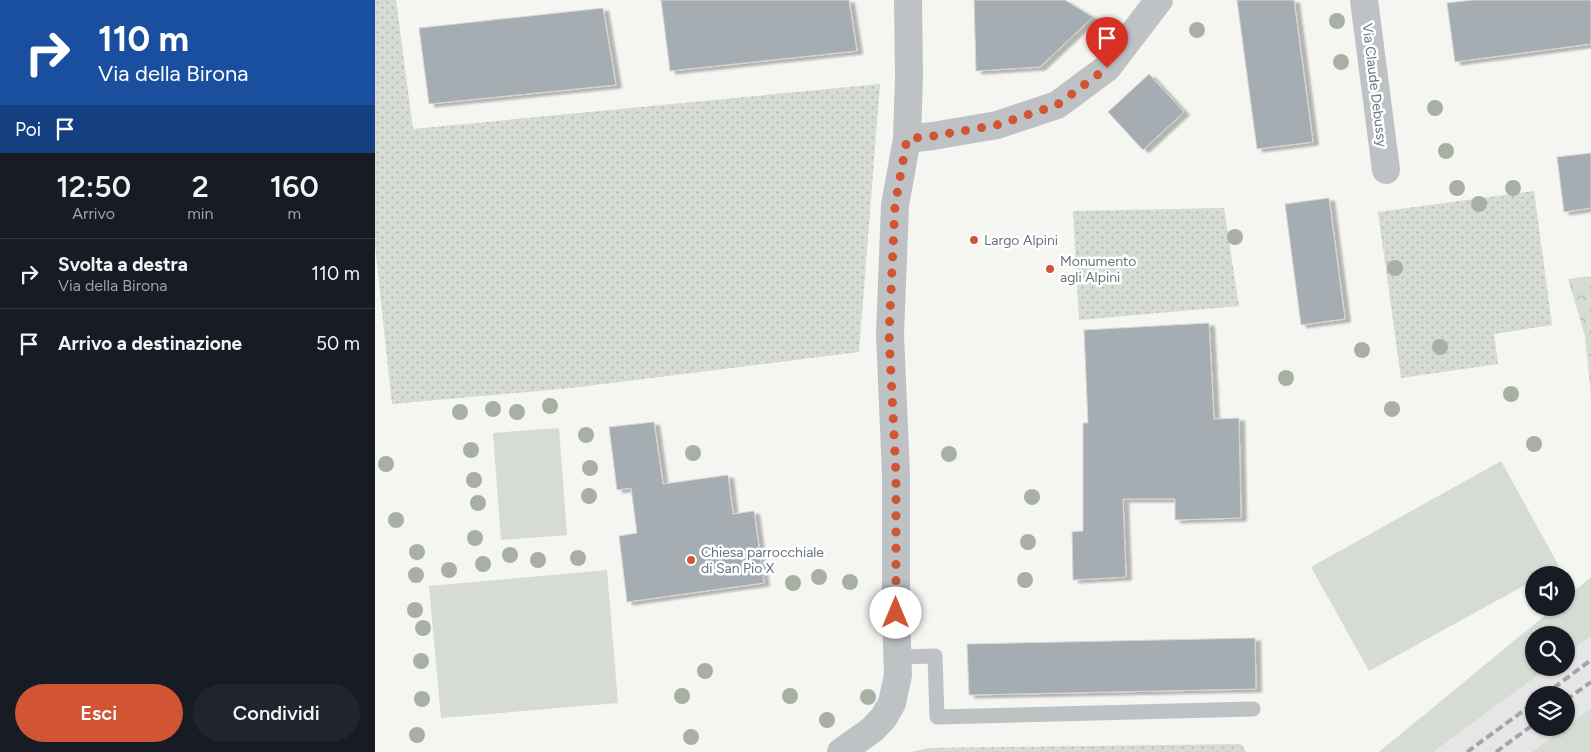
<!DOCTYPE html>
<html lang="it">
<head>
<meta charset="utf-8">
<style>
  :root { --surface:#171b24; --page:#20242c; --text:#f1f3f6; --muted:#9ea1a6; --line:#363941; --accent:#d15535 }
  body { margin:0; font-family:Figtree,sans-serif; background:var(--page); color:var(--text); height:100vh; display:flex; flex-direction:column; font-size:19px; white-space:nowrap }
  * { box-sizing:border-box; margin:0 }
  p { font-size:16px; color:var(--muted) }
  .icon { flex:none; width:28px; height:28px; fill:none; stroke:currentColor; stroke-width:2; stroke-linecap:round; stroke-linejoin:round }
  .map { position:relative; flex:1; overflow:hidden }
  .drawer { display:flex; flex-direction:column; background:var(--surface); width:375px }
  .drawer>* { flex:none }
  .hud { background:#1a4fa0; color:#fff; overflow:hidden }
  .buttons { position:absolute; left:1150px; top:566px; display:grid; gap:10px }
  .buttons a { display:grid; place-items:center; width:50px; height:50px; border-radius:50%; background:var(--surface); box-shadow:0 1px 4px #0004; font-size:25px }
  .pin { position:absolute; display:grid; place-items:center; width:42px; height:42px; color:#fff; margin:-51px -21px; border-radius:50% 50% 50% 0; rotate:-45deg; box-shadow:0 0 5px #0007 }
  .pin .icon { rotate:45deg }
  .me { position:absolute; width:55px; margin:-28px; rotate:0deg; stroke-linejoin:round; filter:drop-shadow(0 0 4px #0008) }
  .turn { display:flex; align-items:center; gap:18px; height:105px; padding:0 15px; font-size:22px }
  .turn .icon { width:65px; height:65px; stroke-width:2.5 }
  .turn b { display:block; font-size:35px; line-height:42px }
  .then { display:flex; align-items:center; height:48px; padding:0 15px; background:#0003; gap:10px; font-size:19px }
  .eta { display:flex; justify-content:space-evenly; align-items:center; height:85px; text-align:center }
  .eta b { font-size:30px; font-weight:600; line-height:35px }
  .action { display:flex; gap:10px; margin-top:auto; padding:10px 15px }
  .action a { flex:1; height:58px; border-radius:30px; background:var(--accent); color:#fff; font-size:20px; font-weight:600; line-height:58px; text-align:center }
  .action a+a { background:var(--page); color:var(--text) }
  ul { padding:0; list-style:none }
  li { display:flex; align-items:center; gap:15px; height:70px; padding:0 15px; border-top:1px solid var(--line) }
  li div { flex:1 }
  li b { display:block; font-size:19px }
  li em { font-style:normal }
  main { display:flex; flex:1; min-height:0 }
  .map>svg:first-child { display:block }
</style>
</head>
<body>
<main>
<section class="drawer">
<div class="hud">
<div class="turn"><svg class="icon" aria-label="right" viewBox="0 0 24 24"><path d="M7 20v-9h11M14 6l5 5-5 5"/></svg><div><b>110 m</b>Via della Birona</div></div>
<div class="then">Poi<svg class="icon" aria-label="arrive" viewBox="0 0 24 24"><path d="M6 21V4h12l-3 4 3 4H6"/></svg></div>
</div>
<div class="eta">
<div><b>12:50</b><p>Arrivo</p></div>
<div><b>2</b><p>min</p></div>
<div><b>160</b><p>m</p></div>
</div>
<ul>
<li><svg class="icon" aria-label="right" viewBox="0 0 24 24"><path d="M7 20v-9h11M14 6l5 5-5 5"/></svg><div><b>Svolta a destra</b><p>Via della Birona</p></div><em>110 m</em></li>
<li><svg class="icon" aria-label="arrive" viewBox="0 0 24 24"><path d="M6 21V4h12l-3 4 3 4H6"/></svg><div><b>Arrivo a destinazione</b></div><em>50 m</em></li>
</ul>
<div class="action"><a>Esci</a><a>Condividi</a></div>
</section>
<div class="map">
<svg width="1216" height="752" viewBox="0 0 1216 752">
  <defs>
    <pattern id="forest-crowns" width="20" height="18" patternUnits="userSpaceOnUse" patternTransform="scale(1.25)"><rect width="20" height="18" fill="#d6dbd3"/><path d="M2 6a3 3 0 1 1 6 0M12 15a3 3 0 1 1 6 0" fill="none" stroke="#b1b6b0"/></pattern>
    <pattern id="park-dots" width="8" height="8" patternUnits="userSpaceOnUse" patternTransform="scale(1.25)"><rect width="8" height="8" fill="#d6dbd3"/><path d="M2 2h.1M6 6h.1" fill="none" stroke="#b1b6b0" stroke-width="1.8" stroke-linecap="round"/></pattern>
    <filter id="shadow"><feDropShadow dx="5.5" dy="3" stdDeviation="1" flood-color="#0004"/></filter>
  </defs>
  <rect width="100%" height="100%" fill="#f5f5f2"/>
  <path fill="#e5e6e5" d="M1216 636V708L1191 726V695H1159V728H1190L1157 752H1058L1173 668H1191V654Z"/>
  <path fill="#d6dbd3" d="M184 428 192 535 126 540 118 433Z
    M1126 461 1184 566 1167 575H1159V580L994 671 936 567Z
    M232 570 243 703 66 718 54 586Z
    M1216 577V636L1191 654V635H1159V668H1173L1058 752H1004L1179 608H1191V598Z
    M1216 708V752H1157Z"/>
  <path fill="url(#forest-crowns)" d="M1216 276V397L1210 336 1193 279Z"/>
  <path fill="url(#park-dots)" d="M0 0H21L38 129 505 84 484 352 196 388 17 404 0 246Z
    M1159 191 1177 325 1119 334 1123 364 1026 378 1003 212Z
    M849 208 864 306 704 320 698 211Z
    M866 744 871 752H536L553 748Z"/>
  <path fill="#a6adb2" stroke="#d6d6d4" filter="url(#shadow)" d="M286 0H474L482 51 295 71Z
    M599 0H690L718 17 665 67 601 71Z
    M862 0H919L938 142 882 149Z
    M1098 0H1216V44L1080 62 1072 3Z
    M228 8 241 85 54 104 44 28Z
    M774 74 809 112 768 150 733 112Z
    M1216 153V208L1189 212 1182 157Z
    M954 198 970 319 926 325 910 204Z
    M834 323 839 419 864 418 866 518 800 520V499H748L751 577 698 580 697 532 708 531V423H713L709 330Z
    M279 422 288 484 353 475 358 514 379 511 389 583 252 602 244 536 262 533 256 488 242 490 234 427Z
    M880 638 881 689 594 695 592 644Z"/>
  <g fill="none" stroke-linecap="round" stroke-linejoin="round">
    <path stroke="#bec2c5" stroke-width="15" d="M523 657 560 656 562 717 878 709"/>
    <path stroke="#bec2c5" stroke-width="28" d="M989 0 1011 170
      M532 139 558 136 622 125 682 105 732 68 784 0
      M466 752 498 729 509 717 517 703 523 675 521 613V475L515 334 520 205 532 139 534 76 533 0"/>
    <path stroke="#a0a6aa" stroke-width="4" stroke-dasharray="8 4" stroke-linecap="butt" d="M1169 695 1216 660
      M1191 700 1216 682
      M1092 752 1159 703
      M1121 752 1159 724"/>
  </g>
  <g fill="#a8b0a4">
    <circle cx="962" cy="21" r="8"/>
    <circle cx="822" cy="30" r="8"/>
    <circle cx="966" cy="62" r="8"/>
    <circle cx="1060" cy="108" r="8"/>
    <circle cx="1071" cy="151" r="8"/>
    <circle cx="1082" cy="188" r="8"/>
    <circle cx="1138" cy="188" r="8"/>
    <circle cx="1104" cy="204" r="8"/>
    <circle cx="860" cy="237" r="8"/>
    <circle cx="1020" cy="268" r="8"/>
    <circle cx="1065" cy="347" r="8"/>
    <circle cx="987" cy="350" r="8"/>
    <circle cx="911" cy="378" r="8"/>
    <circle cx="1136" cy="394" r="8"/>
    <circle cx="175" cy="406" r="8"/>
    <circle cx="118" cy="409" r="8"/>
    <circle cx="1017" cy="409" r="8"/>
    <circle cx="85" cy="412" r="8"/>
    <circle cx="142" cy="412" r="8"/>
    <circle cx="211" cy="435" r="8"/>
    <circle cx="1159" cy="444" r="8"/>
    <circle cx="96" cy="450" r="8"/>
    <circle cx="318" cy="453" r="8"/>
    <circle cx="574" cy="454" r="8"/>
    <circle cx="11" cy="464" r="8"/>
    <circle cx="215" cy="468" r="8"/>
    <circle cx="99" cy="480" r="8"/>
    <circle cx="214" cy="496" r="8"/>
    <circle cx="657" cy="497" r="8"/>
    <circle cx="103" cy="503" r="8"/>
    <circle cx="21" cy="520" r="8"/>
    <circle cx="100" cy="538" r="8"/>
    <circle cx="653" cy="542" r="8"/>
    <circle cx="42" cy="552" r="8"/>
    <circle cx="135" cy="555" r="8"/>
    <circle cx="203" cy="558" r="8"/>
    <circle cx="163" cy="560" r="8"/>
    <circle cx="108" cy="564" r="8"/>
    <circle cx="74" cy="570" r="8"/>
    <circle cx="41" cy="575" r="8"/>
    <circle cx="444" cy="577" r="8"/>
    <circle cx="650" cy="580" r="8"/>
    <circle cx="475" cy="582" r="8"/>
    <circle cx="418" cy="583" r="8"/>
    <circle cx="40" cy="610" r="8"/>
    <circle cx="48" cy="628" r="8"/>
    <circle cx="46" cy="661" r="8"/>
    <circle cx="330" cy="671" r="8"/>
    <circle cx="307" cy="696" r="8"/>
    <circle cx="415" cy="696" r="8"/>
    <circle cx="493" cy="697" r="8"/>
    <circle cx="47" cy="699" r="8"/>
    <circle cx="452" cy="720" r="8"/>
    <circle cx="42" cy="735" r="8"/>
    <circle cx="316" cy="737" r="8"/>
  </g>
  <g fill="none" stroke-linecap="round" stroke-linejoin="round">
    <path stroke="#d15535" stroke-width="9" stroke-dasharray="0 16.2" d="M521 613V475L514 334 520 205 532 139 558 136 622 125 682 105 732 68"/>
  </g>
  <g fill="#d15535" stroke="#fff" stroke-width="2">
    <circle cx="599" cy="240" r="5"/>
    <circle cx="675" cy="269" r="5"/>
    <circle cx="316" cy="560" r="5"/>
  </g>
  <g text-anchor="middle" stroke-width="5" stroke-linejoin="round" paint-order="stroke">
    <g font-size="14" fill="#677580" stroke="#fff">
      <text transform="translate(1000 85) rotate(83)" y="5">Via Claude Debussy</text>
    </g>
    <g font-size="14" fill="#677580" stroke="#fff" text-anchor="start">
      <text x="609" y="245">Largo Alpini</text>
      <text x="685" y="266">Monumento<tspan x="685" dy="16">agli Alpini</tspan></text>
      <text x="326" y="557">Chiesa parrocchiale<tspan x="326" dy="16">di San Pio X</tspan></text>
    </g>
  </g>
</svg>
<div class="buttons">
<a><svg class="icon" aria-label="sound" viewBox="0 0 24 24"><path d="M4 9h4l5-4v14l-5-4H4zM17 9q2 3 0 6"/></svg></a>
<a><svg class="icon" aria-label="search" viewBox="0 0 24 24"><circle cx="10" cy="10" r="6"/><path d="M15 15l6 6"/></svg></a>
<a><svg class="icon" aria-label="layers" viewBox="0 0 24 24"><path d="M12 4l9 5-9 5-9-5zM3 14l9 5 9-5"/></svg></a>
</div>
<div class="pin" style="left:732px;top:68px;background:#d93025"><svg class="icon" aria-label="arrive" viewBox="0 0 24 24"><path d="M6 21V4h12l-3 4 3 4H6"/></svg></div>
<svg class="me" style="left:521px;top:613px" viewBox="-20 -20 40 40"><circle r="19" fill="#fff"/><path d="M0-13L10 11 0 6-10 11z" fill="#d15535"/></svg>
</div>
</main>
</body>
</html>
